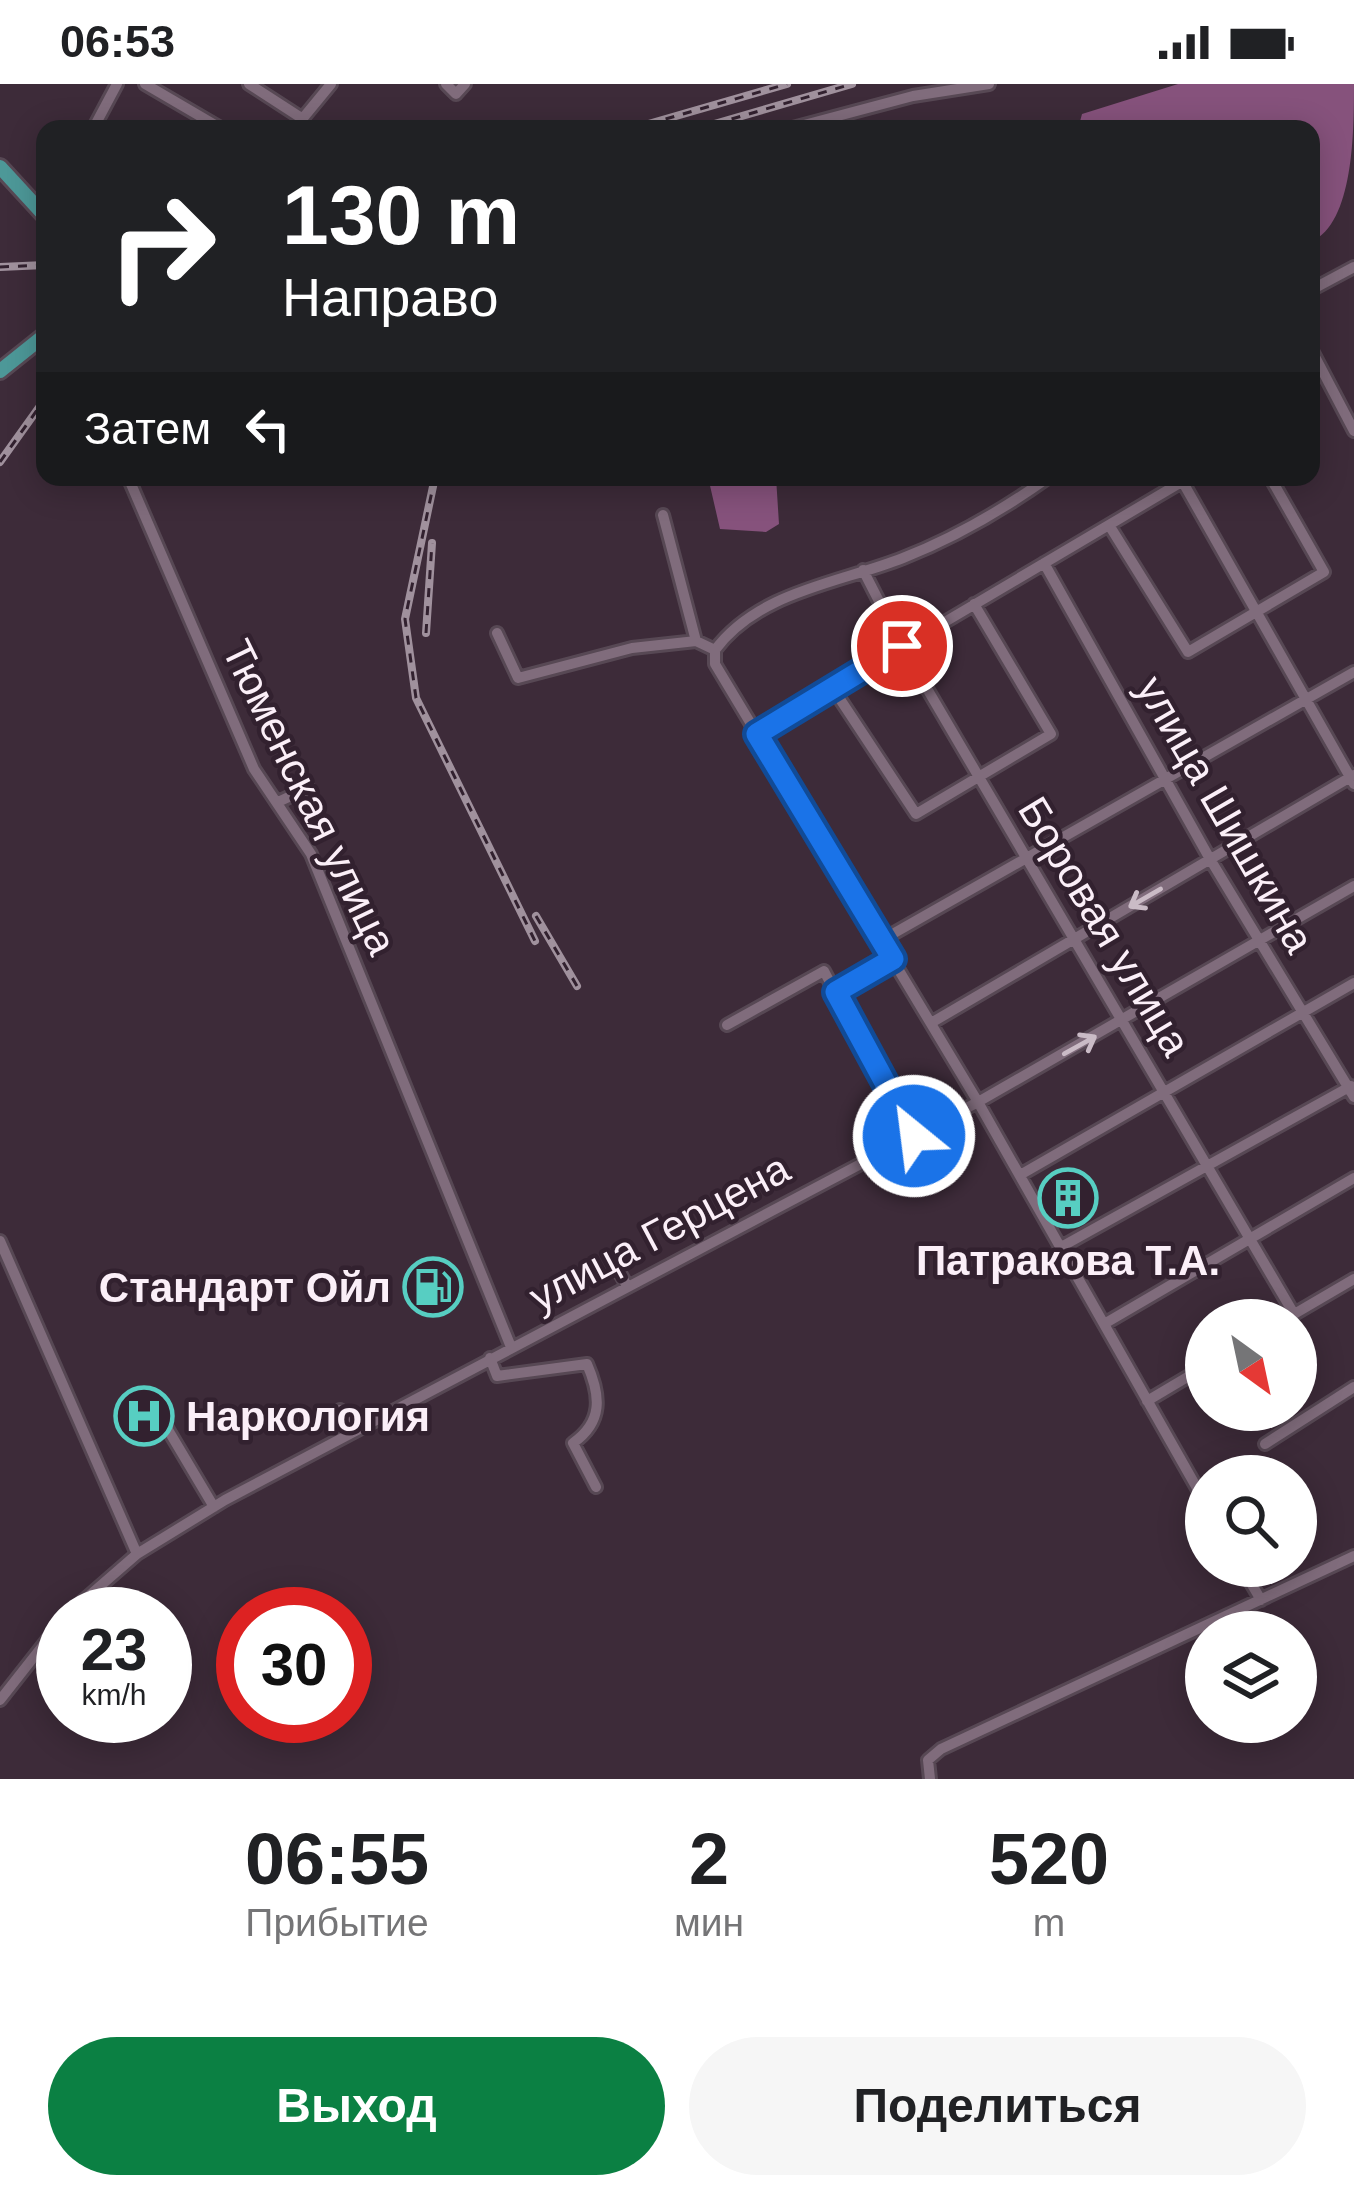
<!DOCTYPE html>
<html lang="ru">
<head>
<meta charset="utf-8">
<style>
  :root { --surface:#fff; --page:#f6f6f6; --text:#202124; --muted:#757577; --accent:#0b8043 }
  body { margin:0; font-family:Helvetica,sans-serif; background:var(--page); color:var(--text); height:100vh; display:flex; flex-direction:column; font-size:45px; white-space:nowrap }
  * { box-sizing:border-box; margin:0 }
  p { font-size:39px; color:var(--muted) }
  .icon { flex:none; width:66px; height:66px; fill:none; stroke:currentColor; stroke-width:2; stroke-linecap:round; stroke-linejoin:round }
  .map { position:relative; height:1695px; overflow:hidden }
  .details { display:flex; flex-direction:column; background:var(--surface); flex:1 }
  .details>* { flex:none }
  .top-card { position:absolute; left:36px; top:36px; width:1284px; height:366px; border-radius:24px; box-shadow:0 6px 30px #0003; background:#202124; color:#fff; overflow:hidden }
  .needle { width:78px; rotate:147deg }
  .tools { position:absolute; left:1185px; top:1215px; display:grid; gap:24px }
  .tools a { display:grid; place-items:center; width:132px; height:132px; border-radius:50%; background:var(--surface); box-shadow:0 6px 30px #0003; font-size:60px }
  .speed { position:absolute; left:36px; top:1503px; display:flex; gap:24px; font-size:60px; font-weight:700; text-align:center }
  .speed>* { display:grid; place-content:center; width:156px; height:156px; border-radius:50%; background:var(--surface); box-shadow:0 6px 30px #0003; line-height:1 }
  .speed small { font-size:30px; font-weight:400 }
  .speed .limit { border:18px solid #d22; background:#fff; color:#111 }
  .pin { position:absolute; display:grid; place-items:center; width:102px; height:102px; color:#fff; margin:-51px; border:6px solid #fff; border-radius:50%; box-shadow:0 3px 12px #0007 }
  .me { position:absolute; width:132px; margin:-66px; rotate:331deg; stroke-linejoin:round; filter:drop-shadow(0 0 9px #0008) }
  .turn { display:flex; align-items:center; gap:42px; height:252px; padding:0 48px; font-size:54px }
  .turn .icon { width:156px; height:156px; stroke-width:2.5 }
  .turn b { display:block; font-size:84px; line-height:102px }
  .then { display:flex; align-items:center; height:114px; padding:0 48px; background:#0003; gap:24px; font-size:45px }
  .eta { display:flex; justify-content:space-evenly; align-items:center; height:204px; text-align:center }
  .eta b { font-size:72px; font-weight:700; line-height:84px }
  .action { display:flex; gap:24px; margin-top:auto; padding:24px 48px }
  .action a { flex:1; height:138px; border-radius:72px; background:var(--accent); color:#fff; font-size:48px; font-weight:700; line-height:138px; text-align:center }
  .action a+a { background:var(--page); color:var(--text) }
  .status { display:flex; justify-content:space-between; align-items:center; height:84px; padding:0 60px; background:var(--surface); direction:ltr }
  .status svg { height:33px; fill:currentColor }
  .map>svg:first-child { display:block }
</style>
</head>
<body>
<div class="status"><b>06:53</b><svg viewBox="0 0 49 12"><path d="M0 12V9h3v3zM5 12V6h3v6zM10 12V3h3v9zM15 12V0h3v12zM26 1h20v11H26zM47 4h2v5h-2z"/></svg></div>
<div class="map">
<svg width="1354" height="1695" viewBox="0 0 1354 1695">
  <rect width="100%" height="100%" fill="#3d2b39"/>
  <path fill="#86527c" d="M1178 0H1354C1354 47 1354 139 1311 158V45H1078L1082 30Z
    M708 393H776L779 440 766 448 720 445Z"/>
  <g fill="none" stroke-linecap="round" stroke-linejoin="round">
    <g stroke="#574854" stroke-width="16">
      <path id="minor" d="M145 0 222 45
        M249 0 303 35
        M446 0 456 10 465 0
        M93 45 117 0
        M294 45 331 0
        M789 45 913 12 989 0
        M1311 206 1354 183
        M1311 265 1354 347
        M128 393 254 685 311 770 511 1263
        M1181 395 1354 700
        M663 431 696 557 715 566
        M1109 441 1188 568 1324 488 1270 393
        M1044 479 1210 775 1354 1013
        M863 486 902 562 1294 1230
        M497 549 518 594 632 564 696 557
        M715 566V580L978 1018 1206 1420
        M715 566C759 507 840 499 903 474 954 454 1004 425 1049 393
        M832 603 916 730 1051 650 974 520
        M757 649 1190 393
        M278 718 308 704
        M882 856 1354 588
        M893 875 835 908 914 1051
        M931 939 1354 691
        M727 941 824 887 835 908
        M1020 1091 1354 899
        M0 1157 137 1470
        M1061 1163 1351 1002
        M611 1173 627 1202
        M1284 1236 1354 1195
        M1104 1240 1354 1094
        M490 1274 497 1292 587 1280C601 1312 603 1338 573 1359L596 1403
        M1147 1317 1206 1282
        M125 1323 141 1352 164 1339 214 1423
        M340 1326 352 1348
        M1265 1360 1354 1303
        M1241 1482 1261 1516
        M68 1530 137 1470 225 1416 978 1018 1354 802
        M0 1616 63 1536
        M930 1695 928 1676 941 1665 1354 1472"/>
    </g>
    <g stroke="#574854" stroke-width="20">
      <path id="major" d="M0 83 45 132
        M0 287 45 251"/>
    </g>
    <use href="#minor" stroke="#806c7c" stroke-width="10"/>
    <use href="#major" stroke="#4d9898" stroke-width="14"/>
    <g stroke="#a0919d" stroke-width="8">
      <path id="rail" d="M631 45 787 0
        M697 45 852 0
        M0 183 45 181
        M0 378 45 315
        M435 393 405 535 416 614 535 857
        M426 549 432 459
        M536 832 577 902"/>
    </g>
    <use href="#rail" stroke="#32212f" stroke-width="3" stroke-dasharray="9" stroke-linecap="butt"/>
  </g>
  <defs><path id="oneway-shaft" d="M-6 0H5M1.5-3L5.5 0L1.5 3" fill="none" stroke-width="1.6" stroke-linecap="round" stroke-linejoin="round" transform="scale(3)"/></defs>
  <g stroke="#cabbc6">
    <use href="#oneway-shaft" transform="translate(1145 814) rotate(150)"/>
    <use href="#oneway-shaft" transform="translate(1080 961) rotate(-29)"/>
  </g>
  <g fill="none" stroke-linecap="round" stroke-linejoin="round">
    <g stroke="#114b97" stroke-width="30">
      <path id="route" d="M902 562 757 650 893 875 836 908 914 1052"/>
    </g>
    <use href="#route" stroke="#1a73e8" stroke-width="21"/>
  </g>
  <defs>
    <g id="building-ring" transform="scale(3)"><circle r="9.5" fill="#32212f" stroke="#57cec2" stroke-width="1.5"/><path d="M-4-6H4V6H1V3H-1V6H-4ZM-2.5-4.3h1.7v1.8h-1.7ZM.8-4.3h1.7v1.8H.8ZM-2.5-1h1.7V.8h-1.7ZM.8-1h1.7V.8H.8Z" fill="#57cec2"/></g>
    <g id="fuel-ring" transform="scale(3)"><circle r="9.5" fill="#32212f" stroke="#57cec2" stroke-width="1.5"/><path d="M-5.5-6h7V0h2V4h1.3V-2.5L3-4.5l.8-.8L6-3V5H2.5V1h-1V6h-7ZM-4.2-4.7v3.2H.2V-4.7Z" fill="#57cec2"/></g>
    <g id="hospital-ring" transform="scale(3)"><circle r="9.5" fill="#32212f" stroke="#57cec2" stroke-width="1.5"/><path d="M-5-5h3v3.5h4V-5h3V5h-3V1.5h-4V5h-3Z" fill="#57cec2"/></g>
  </defs>
  <g fill-rule="evenodd">
    <use href="#building-ring" x="1068" y="1114"/>
    <use href="#fuel-ring" x="433" y="1203"/>
    <use href="#hospital-ring" x="144" y="1332"/>
  </g>
  <g text-anchor="middle" stroke-width="9" stroke-linejoin="round" paint-order="stroke">
    <g font-size="42" fill="#fbeff8" stroke="#32212f">
      <text transform="translate(310 713) rotate(64)" y="15">Тюменская улица</text>
      <text transform="translate(1226 730) rotate(60)" y="15">улица Шишкина</text>
      <text transform="translate(1105 842) rotate(59)" y="15">Боровая улица</text>
      <text transform="translate(659 1148) rotate(-28)" y="15">улица Герцена</text>
    </g>
    <g font-size="42" font-weight="bold" fill="#fbeff8" stroke="#32212f">
      <text x="1068" y="1191">Патракова Т.А.</text>
      <text x="391" y="1218" text-anchor="end">Стандарт Ойл</text>
      <text x="186" y="1347" text-anchor="start">Наркология</text>
    </g>
  </g>
</svg>
<div class="tools">
<a><svg class="needle" viewBox="-14 -14 28 28"><path d="M0-13l5 13h-10z" fill="#e53935"/><path d="M0 13l5-13h-10z" fill="#757577"/></svg></a>
<a><svg class="icon" aria-label="search" viewBox="0 0 24 24"><circle cx="10" cy="10" r="6"/><path d="M15 15l6 6"/></svg></a>
<a><svg class="icon" aria-label="layers" viewBox="0 0 24 24"><path d="M12 4l9 5-9 5-9-5zM3 14l9 5 9-5"/></svg></a>
</div>
<div class="speed"><div>23<small>km/h</small></div><div class="limit">30</div></div>
<div class="pin" style="left:902px;top:562px;background:#d93025"><svg class="icon" aria-label="arrive" viewBox="0 0 24 24"><path d="M6 21V4h12l-3 4 3 4H6"/></svg></div>
<svg class="me" style="left:914px;top:1052px" viewBox="-20 -20 40 40"><circle r="17" fill="#1a73e8" stroke="#fff" stroke-width="3"/><path d="M0-11L8 9 0 5-8 9z" fill="#fff"/></svg>
<div class="top-card">
<div class="turn"><svg class="icon" aria-label="right" viewBox="0 0 24 24"><path d="M7 20v-9h11M14 6l5 5-5 5"/></svg><div><b>130 m</b>Направо</div></div>
<div class="then">Затем<svg class="icon" aria-label="left" viewBox="0 0 24 24"><path d="M17 20v-9H6M10 6l-5 5 5 5"/></svg></div>
</div>
</div>
<section class="details">
<div class="eta">
<div><b>06:55</b><p>Прибытие</p></div>
<div><b>2</b><p>мин</p></div>
<div><b>520</b><p>m</p></div>
</div>
<div class="action"><a>Выход</a><a>Поделиться</a></div>
</section>
</body>
</html>
